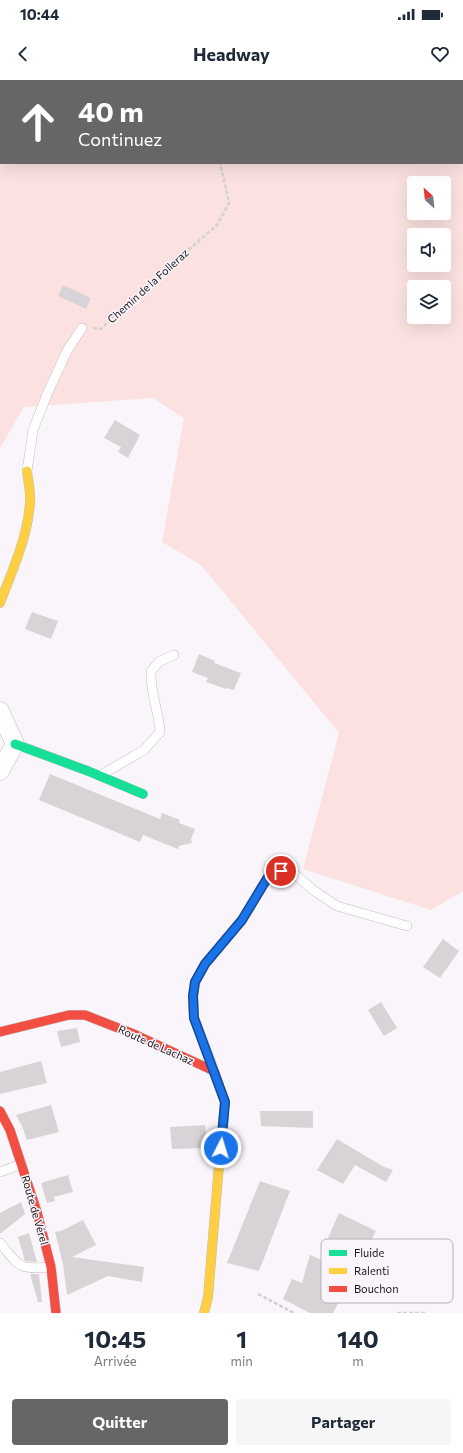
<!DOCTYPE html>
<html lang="fr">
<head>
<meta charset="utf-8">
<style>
  :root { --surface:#fff; --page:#f6f6f7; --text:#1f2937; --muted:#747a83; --accent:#686568 }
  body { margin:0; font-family:Commissioner,sans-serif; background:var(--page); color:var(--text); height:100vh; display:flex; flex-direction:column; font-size:15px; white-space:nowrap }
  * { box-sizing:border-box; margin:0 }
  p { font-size:13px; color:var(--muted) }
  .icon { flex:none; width:22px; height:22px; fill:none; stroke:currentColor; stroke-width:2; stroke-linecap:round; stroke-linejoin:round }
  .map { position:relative; height:1233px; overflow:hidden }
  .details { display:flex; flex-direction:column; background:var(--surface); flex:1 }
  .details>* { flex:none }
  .top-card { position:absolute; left:0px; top:0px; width:463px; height:84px; box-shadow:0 4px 16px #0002; background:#686568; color:#fff; overflow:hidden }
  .needle { width:26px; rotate:333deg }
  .buttons { position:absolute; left:407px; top:96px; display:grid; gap:8px }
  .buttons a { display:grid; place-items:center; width:44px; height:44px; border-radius:4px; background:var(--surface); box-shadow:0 4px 16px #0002; font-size:20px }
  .pin { position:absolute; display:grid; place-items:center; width:34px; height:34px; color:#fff; margin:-17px; border:2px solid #fff; border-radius:50%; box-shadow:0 1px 4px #0007 }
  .me { position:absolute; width:44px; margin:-22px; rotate:5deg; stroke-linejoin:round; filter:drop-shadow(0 0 3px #0008) }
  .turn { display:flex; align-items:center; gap:14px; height:84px; padding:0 12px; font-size:18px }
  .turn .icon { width:52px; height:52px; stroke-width:2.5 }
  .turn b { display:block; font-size:28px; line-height:34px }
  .eta { display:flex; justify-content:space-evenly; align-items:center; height:68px; text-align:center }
  .eta b { font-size:24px; font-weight:700; line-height:28px }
  .primary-button { display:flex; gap:8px; margin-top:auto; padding:8px 12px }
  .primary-button a { flex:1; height:46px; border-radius:4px; background:var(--accent); color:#fff; font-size:16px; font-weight:700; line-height:46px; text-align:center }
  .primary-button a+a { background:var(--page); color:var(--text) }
  .status { display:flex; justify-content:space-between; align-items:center; height:28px; padding:0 20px; background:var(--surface); direction:ltr }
  .status svg { height:11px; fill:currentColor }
  header { display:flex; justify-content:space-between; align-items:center; height:52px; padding:0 12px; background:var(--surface); font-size:18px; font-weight:700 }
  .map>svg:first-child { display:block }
</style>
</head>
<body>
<div class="status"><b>10:44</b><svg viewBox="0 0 49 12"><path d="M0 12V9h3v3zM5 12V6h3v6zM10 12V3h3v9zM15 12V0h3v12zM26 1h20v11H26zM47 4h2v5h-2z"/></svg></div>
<header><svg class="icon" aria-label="back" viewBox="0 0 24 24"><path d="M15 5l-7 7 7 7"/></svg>Headway<svg class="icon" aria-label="heart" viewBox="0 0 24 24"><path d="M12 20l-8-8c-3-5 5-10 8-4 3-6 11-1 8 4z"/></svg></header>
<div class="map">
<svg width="463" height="1233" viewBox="0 0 463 1233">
  <rect width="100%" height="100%" fill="#faf5fa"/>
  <path fill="#fbe2e0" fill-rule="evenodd" d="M0 0H463V811L431 830 303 789 339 653 201 485 162 462 184 338 153 318 24 327 0 368ZM1 1H462V83H1ZM414 103H444V133H414ZM414 155H444V185H414ZM414 207H444V237H414Z"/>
  <path fill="#d8d3d6" d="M63 205 91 218 86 229 58 216Z
    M115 340 140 355 128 378 118 372 121 367 104 358Z
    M32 532 58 541 51 559 25 549Z
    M199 574 215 581 214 583 241 593 234 610 227 608 226 609 206 602 208 598 192 592Z
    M50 694 160 739 162 733 180 740 179 743 195 749 191 759 192 763 179 766 178 769 143 755 140 762 39 720Z
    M443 859 459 871 440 898 423 887Z
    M381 922 397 948 384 956 368 930Z
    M77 948 80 962 61 967 57 951Z
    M41 981 47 1003 0 1014V992Z
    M51 1025 59 1052 27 1060 22 1046 16 1035Z
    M260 1031H313V1048L261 1046Z
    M205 1045 207 1068 172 1069 170 1047Z
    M337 1059 384 1087 393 1090 386 1102 355 1085 343 1104 317 1090Z
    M68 1095 73 1112 54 1117 55 1121 47 1123 41 1103Z
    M260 1101 290 1111 259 1191 227 1183Z
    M21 1122 25 1134 0 1154V1133Z
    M339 1133 376 1151 364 1174 328 1158Z
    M83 1140 96 1165 72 1177 144 1187 142 1202 108 1196 67 1215 63 1184 55 1152 61 1151Z
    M29 1153 37 1182 25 1181 18 1157Z
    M310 1175 353 1193 348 1211 345 1210 333 1233H310L283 1219 292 1199 302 1203Z
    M30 1194H39L42 1222H38Z"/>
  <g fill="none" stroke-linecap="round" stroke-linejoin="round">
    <g stroke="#c1bdc1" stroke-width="10">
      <path id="lane" d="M27 391 33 350 48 312 67 271 82 248
        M101 695 144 670 160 652C159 630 150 614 151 591L160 581 174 575
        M213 987 194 938 193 916 195 902 205 884 242 840 268 797 281 791 297 796 313 810 337 826 407 846
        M0 1092 22 1084
        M0 1163C20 1187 18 1190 51 1187"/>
    </g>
    <g stroke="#c1bdc1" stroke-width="19">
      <path id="street" d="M0 631 15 664 0 691"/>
    </g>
    <g stroke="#c1bdc1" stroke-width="10">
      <path id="fast" d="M15 664 88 691 143 714"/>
    </g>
    <g stroke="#c1bdc1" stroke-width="10">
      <path id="slow" d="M0 523C12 491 28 457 30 422 31 412 28 401 27 391
        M204 1233 208 1217 220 1073"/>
    </g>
    <g stroke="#c1bdc1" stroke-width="10">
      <path id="jam" d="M0 952 69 935H85L136 955 214 991 225 1022 220 1073
        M0 1031 10 1050 37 1132 51 1187 56 1233"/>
    </g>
    <path stroke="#d2d1d2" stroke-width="2.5" stroke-dasharray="4 2" stroke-linecap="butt" d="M188 0V1
      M93 248 101 249 123 227 217 145 229 123 220 83
      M258 1214 294 1233
      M397 1233H426"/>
    <use href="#lane" stroke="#fefefe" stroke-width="9"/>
    <use href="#street" stroke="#fefefe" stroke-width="18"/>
    <use href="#fast" stroke="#16e098" stroke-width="9"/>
    <use href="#slow" stroke="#ffcf43" stroke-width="9"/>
    <use href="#jam" stroke="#f24e42" stroke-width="9"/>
  </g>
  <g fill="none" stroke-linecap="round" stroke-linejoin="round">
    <g stroke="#114b97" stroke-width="10">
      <path id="route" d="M221 1068 225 1022 194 938 193 916 195 902 205 884 242 840 268 797 281 791"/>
    </g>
    <use href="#route" stroke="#1a73e8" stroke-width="7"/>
  </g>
  <g text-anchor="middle" stroke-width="3" stroke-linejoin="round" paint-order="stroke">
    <g font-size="11" fill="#191719" stroke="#fbf4fb">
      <text transform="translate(148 206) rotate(-42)" y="4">Chemin de la Folleraz</text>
      <text transform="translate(156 965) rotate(24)" y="4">Route de Lachaz</text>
      <text transform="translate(35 1130) rotate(74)" y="4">Route de Vérel</text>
    </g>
  </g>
  <rect x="321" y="1159" width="132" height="64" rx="6" fill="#fbf4fb" stroke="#b7b2b7" stroke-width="1"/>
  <rect x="329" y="1170" width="18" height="6" fill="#16e098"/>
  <rect x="329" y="1188" width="18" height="6" fill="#ffcf43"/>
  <rect x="329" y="1206" width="18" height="6" fill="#f24e42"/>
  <g font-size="11" fill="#191719">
    <text x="354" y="1177">Fluide</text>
    <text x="354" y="1195">Ralenti</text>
    <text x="354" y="1213">Bouchon</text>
  </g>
</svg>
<div class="buttons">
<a><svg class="needle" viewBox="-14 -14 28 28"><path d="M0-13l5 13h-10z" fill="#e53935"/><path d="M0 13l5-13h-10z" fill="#747a83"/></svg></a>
<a><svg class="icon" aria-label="sound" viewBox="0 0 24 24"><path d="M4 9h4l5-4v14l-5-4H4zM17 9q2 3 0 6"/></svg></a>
<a><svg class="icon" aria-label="layers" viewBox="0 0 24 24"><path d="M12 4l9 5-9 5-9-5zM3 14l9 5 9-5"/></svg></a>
</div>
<div class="pin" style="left:281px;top:791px;background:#d93025"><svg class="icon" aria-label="arrive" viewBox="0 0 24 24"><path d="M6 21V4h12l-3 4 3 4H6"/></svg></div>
<svg class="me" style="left:221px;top:1068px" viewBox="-20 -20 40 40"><circle r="17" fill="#1a73e8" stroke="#fff" stroke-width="3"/><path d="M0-11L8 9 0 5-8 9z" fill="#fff"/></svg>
<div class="top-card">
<div class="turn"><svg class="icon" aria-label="ahead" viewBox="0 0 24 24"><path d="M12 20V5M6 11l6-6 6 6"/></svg><div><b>40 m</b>Continuez</div></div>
</div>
</div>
<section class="details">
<div class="eta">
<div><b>10:45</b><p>Arrivée</p></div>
<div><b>1</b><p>min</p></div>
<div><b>140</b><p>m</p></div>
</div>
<div class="primary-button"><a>Quitter</a><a>Partager</a></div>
</section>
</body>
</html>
